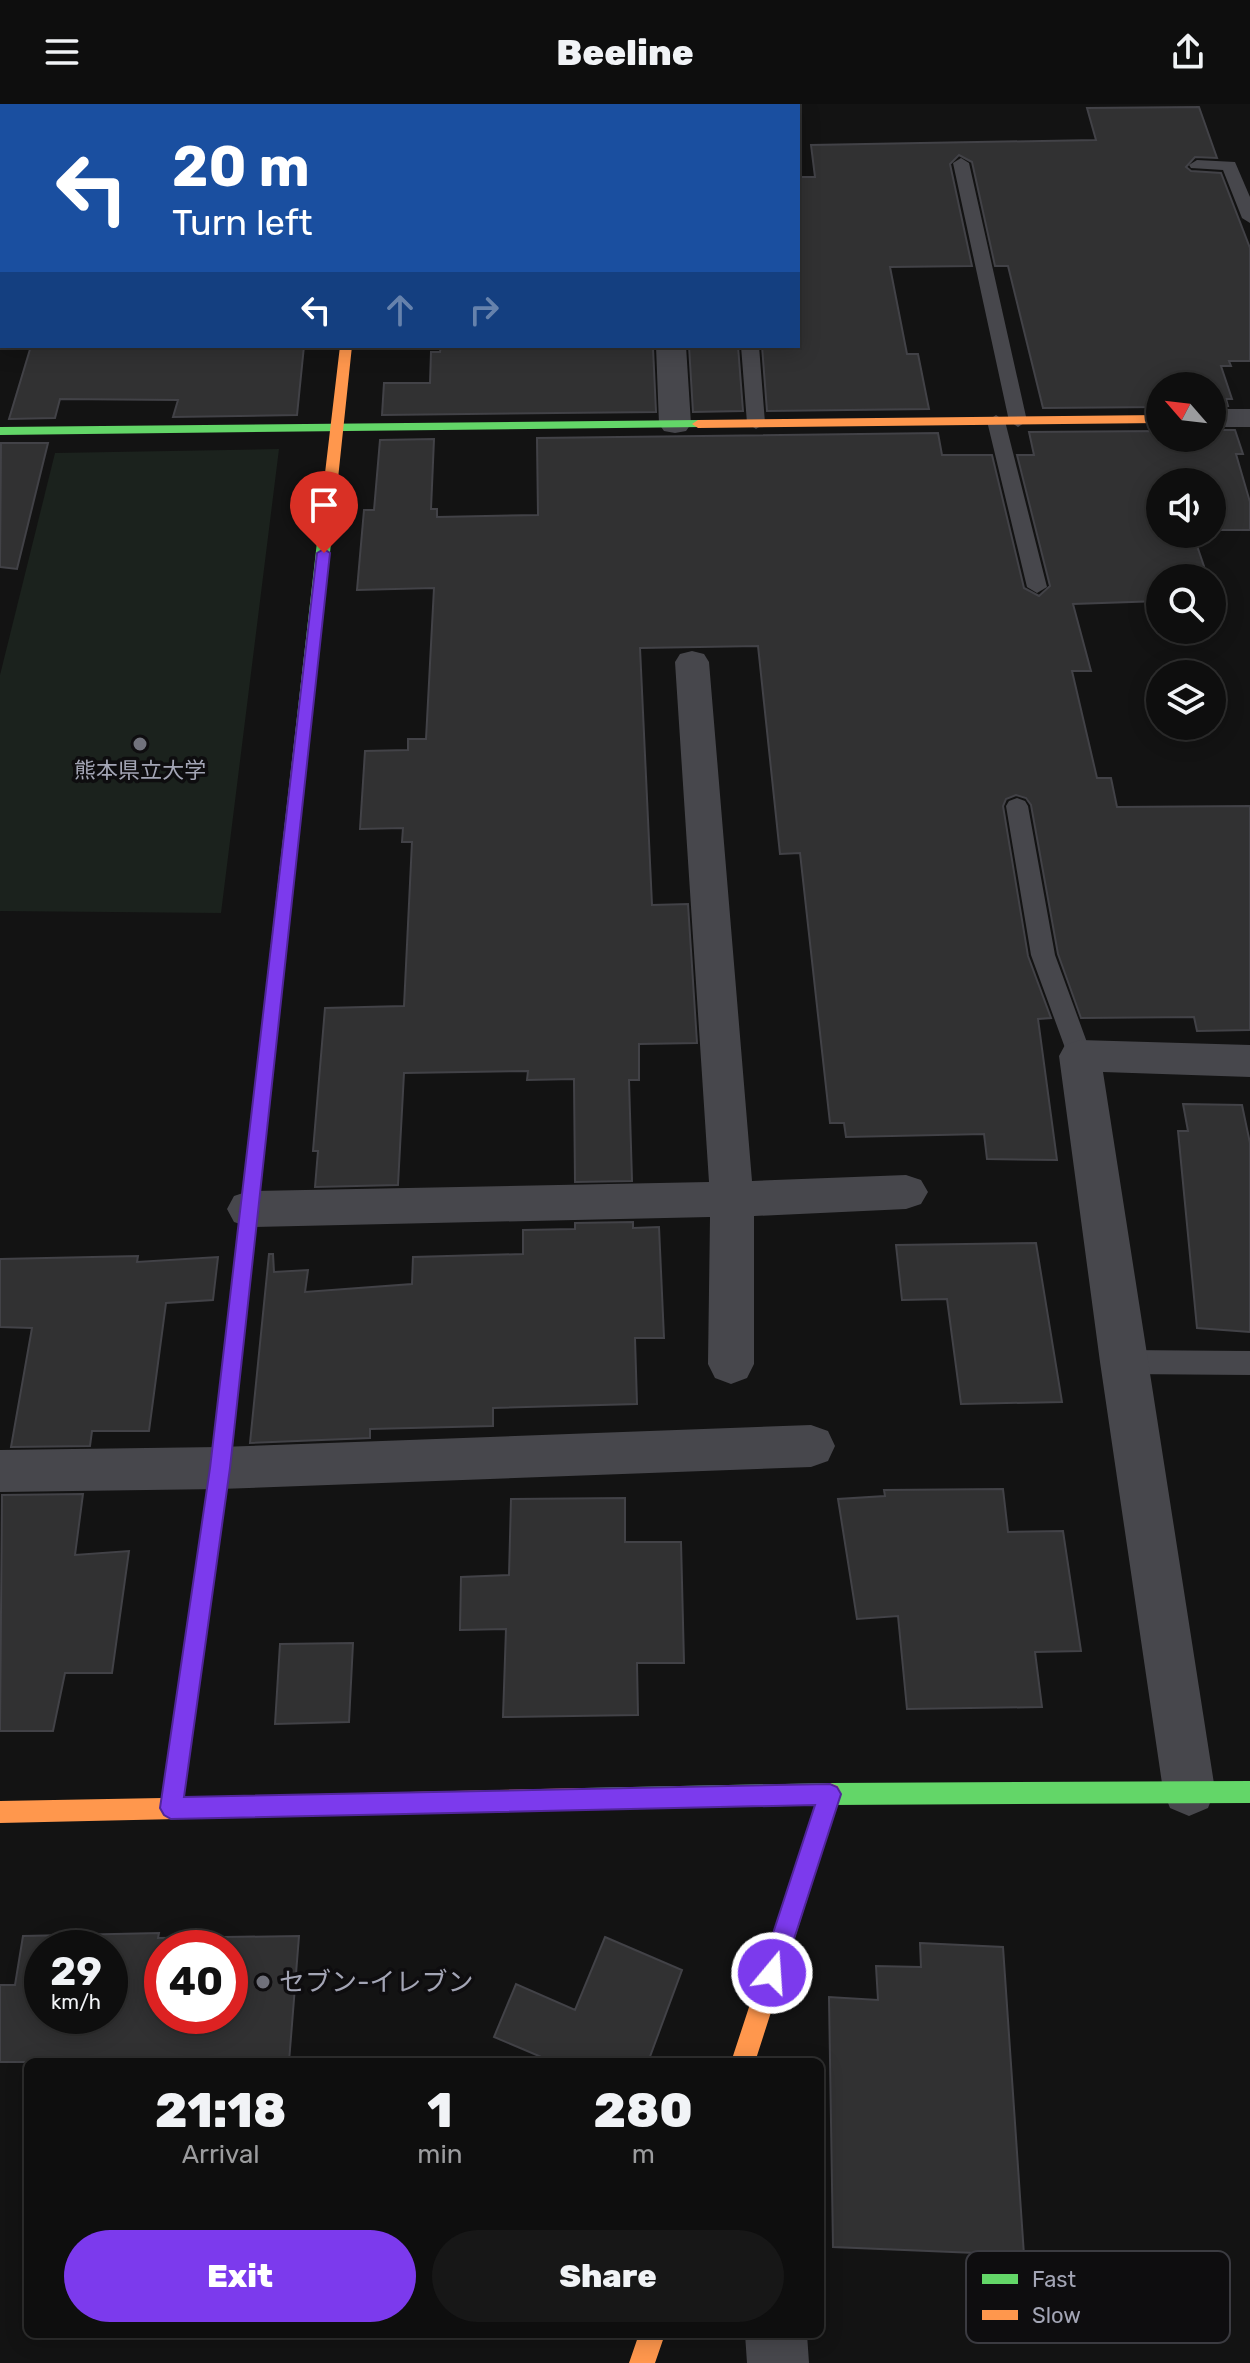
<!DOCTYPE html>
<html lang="en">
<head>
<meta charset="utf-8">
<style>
  :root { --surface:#0e0e0e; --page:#171717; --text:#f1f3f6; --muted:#9b9c9e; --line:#2e2e2e; --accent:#7c3aed }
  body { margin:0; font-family:Rubik,"Noto Sans JP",sans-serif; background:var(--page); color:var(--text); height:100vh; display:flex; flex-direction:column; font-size:30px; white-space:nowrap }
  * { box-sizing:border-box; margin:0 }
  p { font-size:26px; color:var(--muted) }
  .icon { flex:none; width:44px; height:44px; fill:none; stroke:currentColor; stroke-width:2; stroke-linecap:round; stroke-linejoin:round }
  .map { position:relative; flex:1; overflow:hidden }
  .panel { position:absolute; left:24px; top:1954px; width:800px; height:280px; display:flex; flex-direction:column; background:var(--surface); border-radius:12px; box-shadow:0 4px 20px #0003,0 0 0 2px var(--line) }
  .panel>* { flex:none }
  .top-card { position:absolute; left:0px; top:0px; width:800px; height:244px; box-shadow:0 4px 20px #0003,0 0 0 2px var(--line); background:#1a4fa0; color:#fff; overflow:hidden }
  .needle { width:52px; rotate:298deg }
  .controls { position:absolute; left:1146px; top:268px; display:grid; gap:16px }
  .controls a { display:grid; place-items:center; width:80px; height:80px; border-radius:50%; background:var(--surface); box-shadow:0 4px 20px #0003,0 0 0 2px var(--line); font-size:40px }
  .speed { position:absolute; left:24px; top:1826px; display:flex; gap:16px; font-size:40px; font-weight:700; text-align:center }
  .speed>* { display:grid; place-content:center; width:104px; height:104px; border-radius:50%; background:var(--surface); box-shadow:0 4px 20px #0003,0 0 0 2px var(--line); line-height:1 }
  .speed small { font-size:20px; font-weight:400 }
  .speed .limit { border:12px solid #d22; background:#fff; color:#111 }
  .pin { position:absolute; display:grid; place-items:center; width:68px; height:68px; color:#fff; margin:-82px -34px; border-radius:50% 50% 50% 0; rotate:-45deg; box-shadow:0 0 8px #0007 }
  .pin .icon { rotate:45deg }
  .me { position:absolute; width:88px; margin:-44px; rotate:18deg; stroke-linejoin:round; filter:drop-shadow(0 0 6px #0008) }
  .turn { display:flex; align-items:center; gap:28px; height:168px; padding:0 40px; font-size:36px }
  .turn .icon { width:104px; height:104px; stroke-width:2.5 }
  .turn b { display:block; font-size:56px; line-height:68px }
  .lanes { display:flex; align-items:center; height:76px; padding:0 40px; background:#0003; justify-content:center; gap:40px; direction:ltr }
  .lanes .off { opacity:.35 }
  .eta { display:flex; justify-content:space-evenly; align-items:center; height:136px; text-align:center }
  .eta b { font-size:48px; font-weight:800; line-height:56px }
  .action { display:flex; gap:16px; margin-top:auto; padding:16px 40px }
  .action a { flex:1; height:92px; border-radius:48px; background:var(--accent); color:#fff; font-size:32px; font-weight:800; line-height:92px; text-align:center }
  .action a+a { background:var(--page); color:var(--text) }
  header { display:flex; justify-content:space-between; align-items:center; height:104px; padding:0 40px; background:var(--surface); font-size:36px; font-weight:800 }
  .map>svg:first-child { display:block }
</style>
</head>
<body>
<header><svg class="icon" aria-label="menu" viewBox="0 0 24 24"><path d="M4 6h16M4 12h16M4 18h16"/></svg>Beeline<svg class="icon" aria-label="share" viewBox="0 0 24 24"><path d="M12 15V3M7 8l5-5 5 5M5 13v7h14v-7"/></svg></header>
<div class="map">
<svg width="1250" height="2259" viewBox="0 0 1250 2259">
  <rect width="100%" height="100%" fill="#131313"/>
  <path fill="#1b221d" d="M279 345 221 809 0 807V571L55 349Z"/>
  <path fill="#313132" stroke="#424247" stroke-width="2" fill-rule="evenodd" d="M1199 3 1217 54 1195 53 1186 63 1191 67 1221 69 1250 144V257H1229L1231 262H1221L1232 295H1226L1228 302H1212V282H1160V303L1043 304 1008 162H995L972 58 959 51 950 60 972 162 890 163 907 250H918L929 305 767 307 762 242H798V73H815L811 41 1096 36 1087 4Z
    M31 242H304L297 311 173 313 178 296 60 295 55 314 9 315Z
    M441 242 653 244 656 308 382 311 384 279H430L431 248H440Z
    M689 242H738L743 307 693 308Z
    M1212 326H1235L1243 350H1236L1250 398V426H1212V378H1160V430H1193L1208 474H1160V497L1073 500 1091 567H1072L1097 674H1111L1117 703 1250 702V926L1197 927 1194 913 1081 914 1058 850 1031 701 1026 694 1016 691 1006 695 1003 702 1028 852 1051 914 1038 915 1057 1056 987 1055 984 1030 846 1033 844 1019H830L800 749 780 750 758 542 640 544 652 801 688 800 697 939 639 940V976H629L632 1077 575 1078 574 975 527 976 528 967 404 969 398 1081 315 1083 318 1047H313L325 904 404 902 412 738H402L403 724 360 725 365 647 408 646V635H426L434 484 357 486 364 406H374L380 336 434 335 431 405H437V413L538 411 537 334 938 329 942 351H992L1024 484 1039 492 1050 482 1017 351H1034L1029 328 1160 327V334H1212Z
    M1 339H48L17 465 0 463Z
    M1183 1000 1242 1001 1250 1039V1228L1197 1224 1178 1027H1188Z
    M633 1118V1124L659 1123 664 1234H635L637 1300 493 1304V1322L370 1325V1334L250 1339 269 1150H273L274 1168 308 1166 305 1188 412 1180 413 1153 523 1150V1126L575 1125V1119Z
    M1036 1139 1062 1298 961 1300 947 1195 902 1196 896 1141Z
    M138 1152 137 1158 218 1153 213 1196 166 1199 149 1327H92L90 1342 11 1343 32 1224 0 1223V1155Z
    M1003 1385 1008 1428 1063 1427 1081 1547 1035 1548 1042 1603 907 1605 898 1512 857 1515 838 1395 885 1392 884 1386Z
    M83 1390 75 1451 129 1447 112 1569H65L53 1627H0L2 1391Z
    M625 1394V1438H681L684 1559H637L638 1611 503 1613 506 1525 460 1526 461 1473 509 1471 511 1395Z
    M353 1539 349 1618 275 1620 280 1540Z
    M159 1829 158 1834 299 1832 289 1958H0V1881H15L23 1832ZM42 1844H110V1912H42ZM162 1844H230V1912H162Z
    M605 1833 682 1866 648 1958H553L494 1933 516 1880 575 1906Z
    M920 1839 1003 1843 1024 2151 833 2143 829 1893 878 1896 876 1862 921 1863Z"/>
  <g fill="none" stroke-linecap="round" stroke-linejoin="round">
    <path fill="#47474c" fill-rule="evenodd" d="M127 0H166L164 2Z
      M961 54 969 59 1027 317 1018 323 1009 317 953 59Z
      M1197 56 1235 58 1250 93V119L1242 114 1223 66 1191 64 1189 61Z
      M741 242H759L765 319 756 325 747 319Z
      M996 311 1005 317 1047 483 1037 489 1027 483 987 317Z
      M1017 694 1025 697 1028 702 1055 851 1092 952 1089 959 1080 961 1071 959 1068 952 1031 851 1006 702 1009 697Z
      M1123 1246 1250 1247V1271L1123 1270 1113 1266 1109 1258 1113 1250Z"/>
    <path fill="#47474c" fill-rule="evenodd" d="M649 0H675V2H649Z
      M2 198V221L0 222V199Z
      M656 242H686L691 320 686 327 675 329 664 327 659 320Z
      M1212 305H1250V323H1212Z
      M692 547 704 550 709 558 752 1077 906 1071 921 1076 928 1088 921 1100 906 1105 754 1112V1260L747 1274 731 1280 715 1274 708 1260 710 1113 249 1123 234 1118 227 1105 234 1092 249 1087 709 1078 675 558 680 550Z
      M1080 936 1250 941V973L1103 968 1215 1686 1208 1704 1189 1712 1170 1704 1163 1686 1100 1258 1059 952 1065 941Z
      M811 1321 828 1327 835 1342 828 1357 811 1363 220 1385 0 1388V1346L220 1343Z
      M745 2230H807L809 2259H747Z"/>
    <path fill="#63d668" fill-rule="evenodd" d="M698 316 704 320 703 323 0 331V323Z
      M328 399 335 403 248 1198 246 1203 239 1206 232 1203 230 1198 321 403Z
      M1250 1677V1699L830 1701 584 1706 576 1703 573 1695 576 1687 584 1684 830 1679Z"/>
    <path fill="#ff974d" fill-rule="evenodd" d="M340 242H352L335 403 328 407 321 403Z
      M1160 311V319L698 324 692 320 698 316Z
      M239 1190 246 1193 248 1198 230 1364 183 1693 584 1684 592 1687 595 1695 592 1703 584 1706 0 1719V1697L162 1694 210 1364 230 1198 232 1193Z
      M830 1679 838 1682 841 1690 755 1958H731L819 1690 822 1682Z
      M639 2230H665L655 2259H629Z"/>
  </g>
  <path fill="#7c3aed" stroke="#51269a" stroke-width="2" d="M324 445 330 449 230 1364 184 1693 830 1680 837 1683 841 1690 783 1869 780 1877 772 1880 764 1877 760 1869 815 1701 171 1715 164 1711 160 1704 210 1364 317 449Z"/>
  <g fill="#71727c" stroke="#0e0d0f" stroke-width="3">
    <circle cx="140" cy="640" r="8"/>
    <circle cx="263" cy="1878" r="8"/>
  </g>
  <g text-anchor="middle" stroke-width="7" stroke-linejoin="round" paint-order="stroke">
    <g font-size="22" fill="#a3a5b5" stroke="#0e0d0f">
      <text x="140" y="674">熊本県立大学</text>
    </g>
    <g font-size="26" fill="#a3a5b5" stroke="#0e0d0f" text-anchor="start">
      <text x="279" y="1887">セブン-イレブン</text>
    </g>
  </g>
  <rect x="966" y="2147" width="264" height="92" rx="12" fill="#0e0d0f" stroke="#3b3b41" stroke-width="2"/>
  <rect x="982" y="2170" width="36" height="10" fill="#63d668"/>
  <rect x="982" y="2206" width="36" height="10" fill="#ff974d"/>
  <g font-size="22" fill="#a3a5b5">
    <text x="1032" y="2183">Fast</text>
    <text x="1032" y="2219">Slow</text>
  </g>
</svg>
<div class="controls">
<a><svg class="needle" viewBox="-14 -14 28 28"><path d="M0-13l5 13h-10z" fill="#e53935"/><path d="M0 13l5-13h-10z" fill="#9b9c9e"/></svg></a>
<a><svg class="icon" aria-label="sound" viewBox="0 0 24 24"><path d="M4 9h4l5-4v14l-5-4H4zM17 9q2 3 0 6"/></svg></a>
<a><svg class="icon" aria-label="search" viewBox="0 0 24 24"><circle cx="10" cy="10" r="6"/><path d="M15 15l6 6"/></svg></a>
<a><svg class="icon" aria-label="layers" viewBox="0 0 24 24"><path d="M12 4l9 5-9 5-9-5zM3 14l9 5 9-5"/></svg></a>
</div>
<div class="speed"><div>29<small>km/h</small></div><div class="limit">40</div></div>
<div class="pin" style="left:324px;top:449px;background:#d93025"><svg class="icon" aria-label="arrive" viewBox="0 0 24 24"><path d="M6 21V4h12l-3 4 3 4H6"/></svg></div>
<svg class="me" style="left:772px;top:1869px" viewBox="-20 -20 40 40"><circle r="17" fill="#7c3aed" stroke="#fff" stroke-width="3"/><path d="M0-11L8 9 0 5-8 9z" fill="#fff"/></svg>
<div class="top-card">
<div class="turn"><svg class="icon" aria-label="left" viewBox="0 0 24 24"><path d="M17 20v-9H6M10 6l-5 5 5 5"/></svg><div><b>20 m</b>Turn left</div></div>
<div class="lanes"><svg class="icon" aria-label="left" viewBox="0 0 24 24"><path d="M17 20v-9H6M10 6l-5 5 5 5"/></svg><svg class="icon off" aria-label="ahead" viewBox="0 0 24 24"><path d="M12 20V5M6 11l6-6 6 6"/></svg><svg class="icon off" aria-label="right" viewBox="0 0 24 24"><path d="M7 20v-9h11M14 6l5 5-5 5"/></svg></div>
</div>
<section class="panel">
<div class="eta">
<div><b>21:18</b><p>Arrival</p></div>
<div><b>1</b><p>min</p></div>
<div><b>280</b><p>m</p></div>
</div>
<div class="action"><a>Exit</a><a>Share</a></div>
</section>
</div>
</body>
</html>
